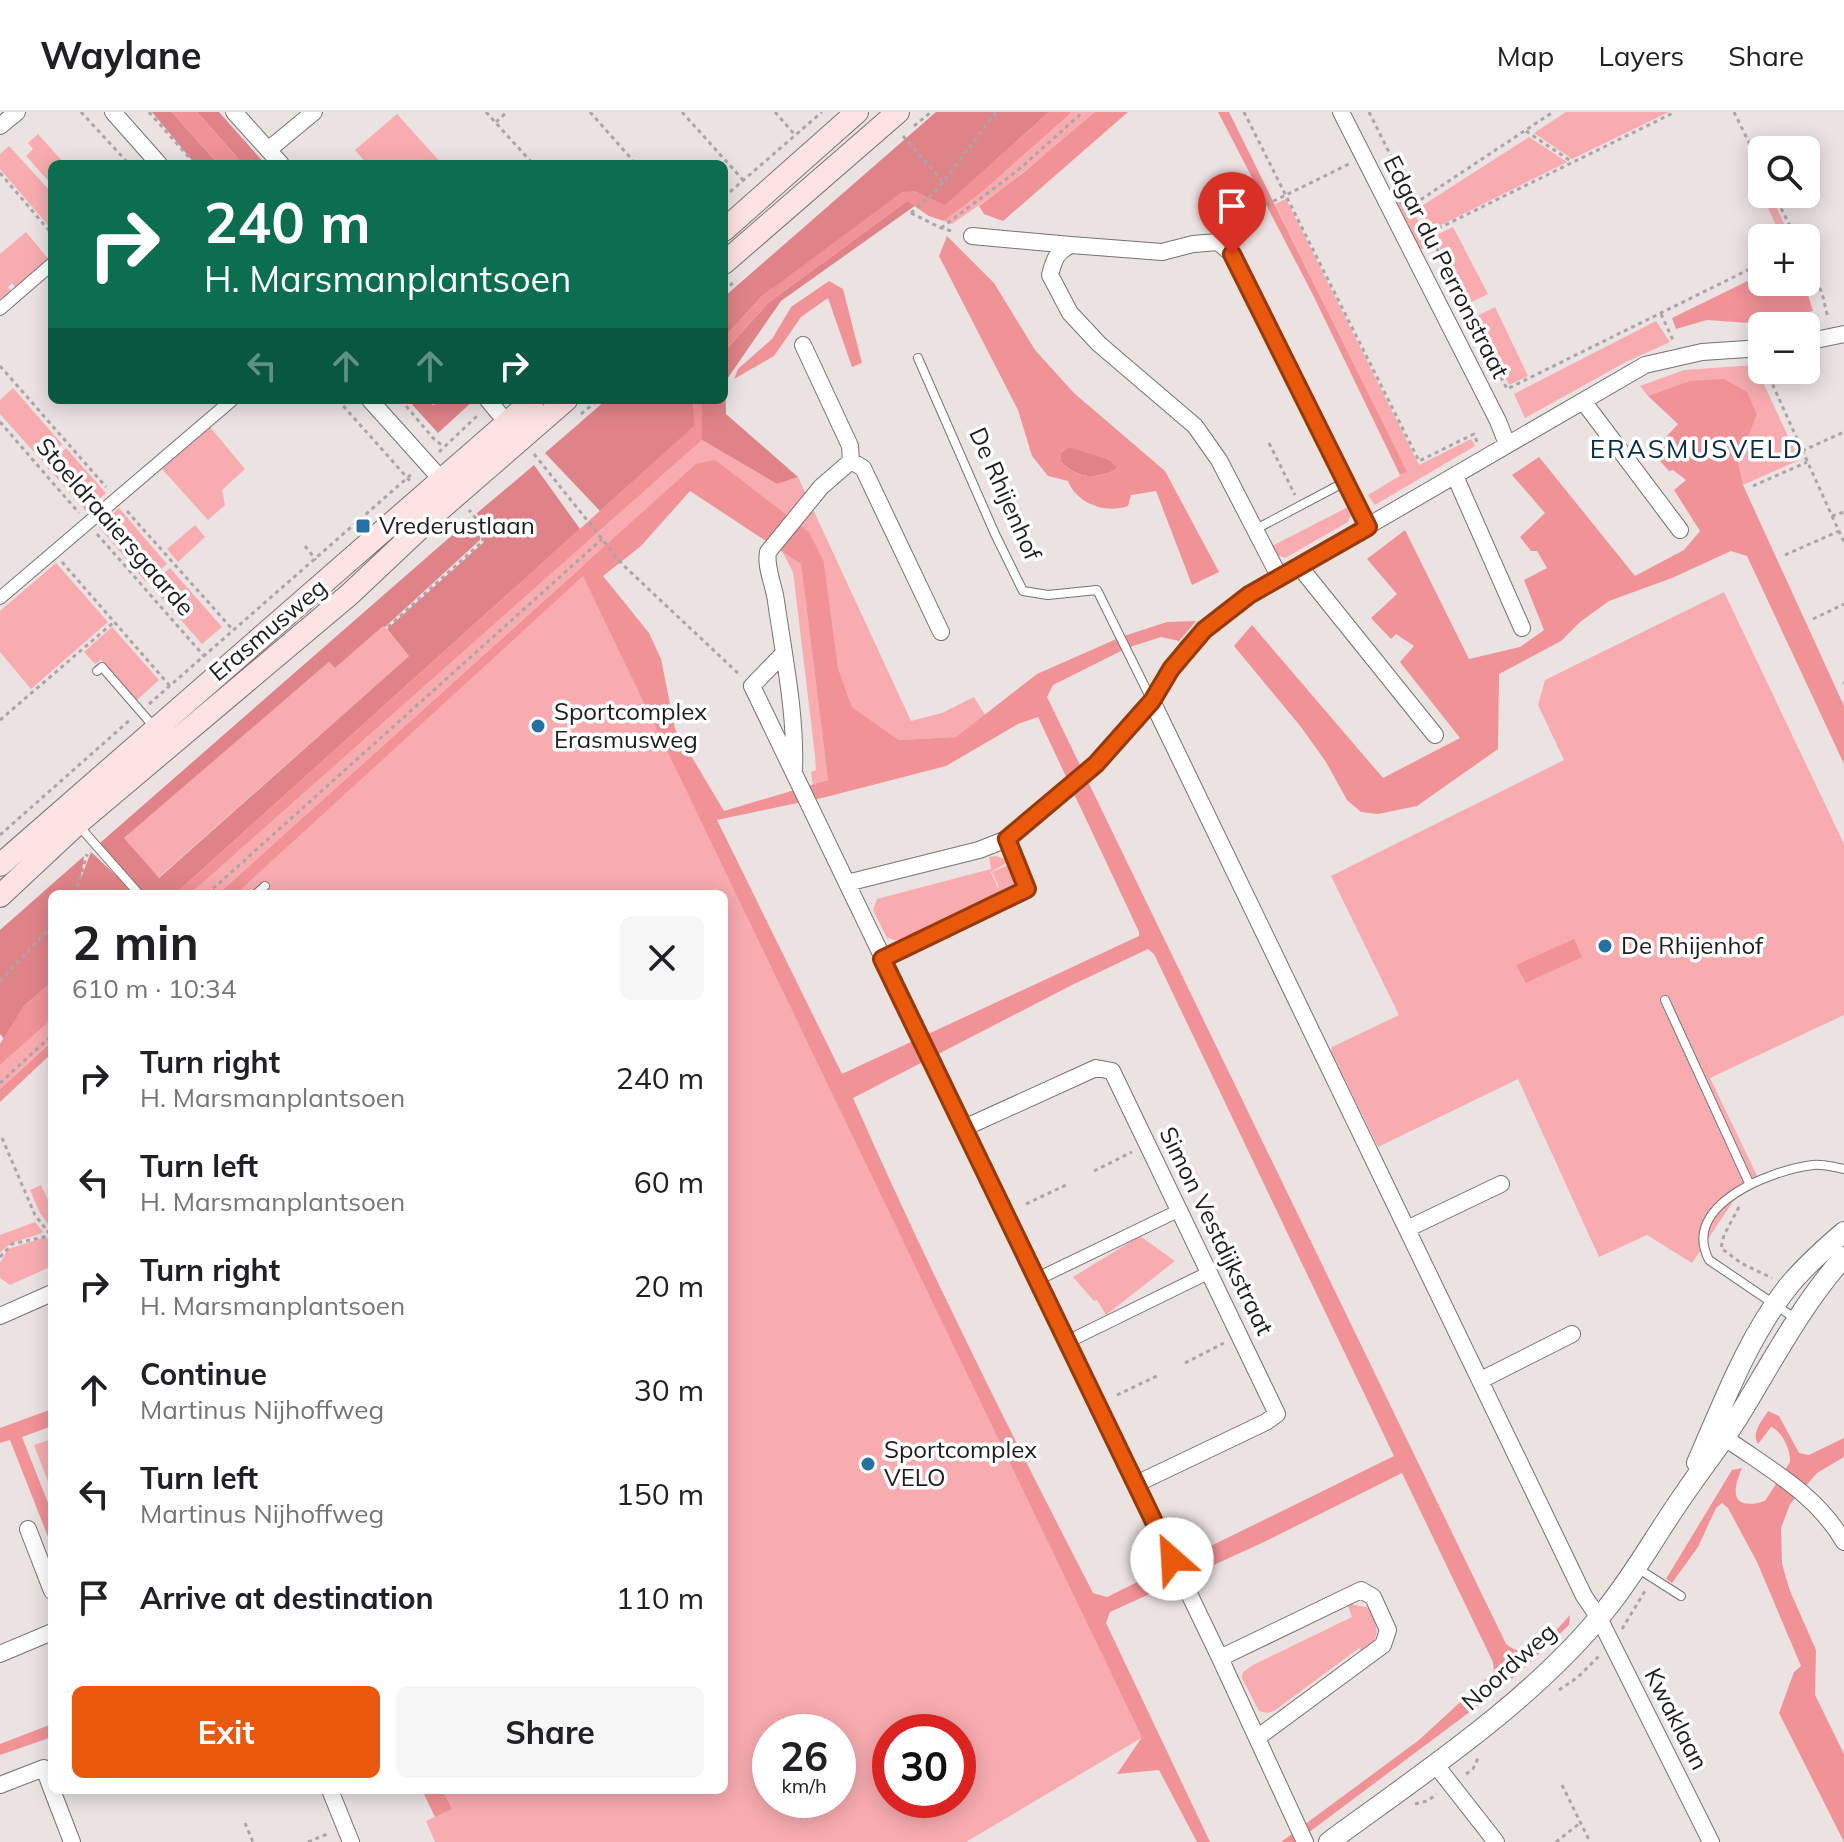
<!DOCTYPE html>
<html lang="en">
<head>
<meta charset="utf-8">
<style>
  :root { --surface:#fff; --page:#f6f6f6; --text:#202124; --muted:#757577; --line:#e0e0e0; --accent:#ea580c }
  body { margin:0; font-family:Mulish,sans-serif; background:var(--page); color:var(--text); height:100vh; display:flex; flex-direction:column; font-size:30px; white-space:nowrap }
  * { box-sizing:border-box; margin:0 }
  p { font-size:26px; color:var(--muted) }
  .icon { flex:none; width:44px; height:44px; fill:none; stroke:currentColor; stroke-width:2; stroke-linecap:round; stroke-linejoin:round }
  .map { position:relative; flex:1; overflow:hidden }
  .drawer { position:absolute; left:48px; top:778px; width:680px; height:904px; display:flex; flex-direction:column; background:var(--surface); border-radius:12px; box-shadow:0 4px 20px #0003 }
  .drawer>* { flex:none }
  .top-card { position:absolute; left:48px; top:48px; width:680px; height:244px; border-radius:12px; box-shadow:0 4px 20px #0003; background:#0b6e4f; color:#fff; overflow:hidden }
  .controls { position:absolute; left:1748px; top:24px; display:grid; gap:16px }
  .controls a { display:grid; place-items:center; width:72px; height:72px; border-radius:12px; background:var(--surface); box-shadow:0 4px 20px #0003; font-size:40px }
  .speed { position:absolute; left:752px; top:1602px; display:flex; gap:16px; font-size:40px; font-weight:700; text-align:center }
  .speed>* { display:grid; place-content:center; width:104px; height:104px; border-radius:50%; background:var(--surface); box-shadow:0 4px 20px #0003; line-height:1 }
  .speed small { font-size:20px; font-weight:400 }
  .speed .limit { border:12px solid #d22; background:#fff; color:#111 }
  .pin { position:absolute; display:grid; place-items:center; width:68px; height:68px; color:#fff; margin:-82px -34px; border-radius:50% 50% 50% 0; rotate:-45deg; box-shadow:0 0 8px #0007 }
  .pin .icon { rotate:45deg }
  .me { position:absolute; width:88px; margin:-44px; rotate:334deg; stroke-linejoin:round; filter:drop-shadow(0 0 6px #0008) }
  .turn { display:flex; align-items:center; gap:28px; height:168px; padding:0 24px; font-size:36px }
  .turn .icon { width:104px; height:104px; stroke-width:2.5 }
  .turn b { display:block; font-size:56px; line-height:68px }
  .lanes { display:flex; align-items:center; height:76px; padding:0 24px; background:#0003; justify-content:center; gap:40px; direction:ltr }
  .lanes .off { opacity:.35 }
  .round { display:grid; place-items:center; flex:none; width:84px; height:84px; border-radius:12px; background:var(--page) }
  .headline { display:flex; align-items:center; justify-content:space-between; height:136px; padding:0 24px }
  h1 { font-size:48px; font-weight:700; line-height:60px }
  .action { display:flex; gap:16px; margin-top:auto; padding:16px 24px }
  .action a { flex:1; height:92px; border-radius:12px; background:var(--accent); color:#fff; font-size:32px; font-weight:700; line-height:92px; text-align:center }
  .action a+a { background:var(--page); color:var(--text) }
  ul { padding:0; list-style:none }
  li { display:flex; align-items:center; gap:24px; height:104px; padding:0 24px }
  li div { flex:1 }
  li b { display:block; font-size:30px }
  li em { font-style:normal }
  header { display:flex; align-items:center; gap:48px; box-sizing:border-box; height:112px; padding:0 40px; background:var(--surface); border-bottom:2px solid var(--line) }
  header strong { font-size:38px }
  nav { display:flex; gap:44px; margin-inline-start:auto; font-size:28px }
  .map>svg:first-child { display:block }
</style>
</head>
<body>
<header>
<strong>Waylane</strong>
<nav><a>Map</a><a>Layers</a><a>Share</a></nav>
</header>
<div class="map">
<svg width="1844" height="1730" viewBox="0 0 1844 1730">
  <rect width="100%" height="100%" fill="#ebe2e2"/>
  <path fill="#f8acaf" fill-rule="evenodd" d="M1072 0H1095C1049 40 1003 78 952 112L944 109 982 80Z
    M1566 0H1669L1572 47 1534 21Z
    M397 2 442 52H367L355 38Z
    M38 22 65 52H52V73L26 44 33 37 28 31Z
    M1529 25 1567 50 1431 118 1420 95Z
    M9 34 52 81V118L0 57V42Z
    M1762 64V82H1770L1791 126H1782L1755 68Z
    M1404 80 1430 133 1418 139 1392 86Z
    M1286 87 1419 353 1471 327 1475 334 1375 393 1368 383 1406 360 1275 92Z
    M1453 115 1488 182 1467 192 1434 124Z
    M26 120 50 149 16 176 12 171 8 175 11 179 0 188V142Z
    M1495 195 1528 264 1509 273 1475 205Z
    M1656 209 1670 230 1626 250 1525 306 1514 282Z
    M1755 253 1799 348 1743 373 1738 349 1757 303 1689 269 1648 284 1640 274 1684 258Z
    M13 276 62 332 42 349 0 302V288Z
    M210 315 245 357 222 378 225 393 208 408 162 357Z
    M702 328 777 372 798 365 911 609 942 601 974 585 985 603 956 625 899 628 852 595 838 556 824 450 715 348 580 456 218 782H190Z
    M66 336 106 381 86 399 46 354Z
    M1350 394 1351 403 1348 410 1285 446 1275 442 1270 435Z
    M119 396 167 452 146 470 98 414Z
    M195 413 205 425 178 450 167 437Z
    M782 439 801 452 828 668 813 673 811 660 816 658 815 643 793 460Z
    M56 451 108 510 31 577 0 540V499Z
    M170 456 222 515 202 532 150 473Z
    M583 463 1143 1625 966 1730H435L426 1709 451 1697 442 1678H724V782H236ZM770 1620H838V1688H770ZM890 1620H958V1688H890Z
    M1724 480 1844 732V903L1710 966 1761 1072 1734 1088 1692 1151 1647 1123 1599 1145 1518 967 1378 1035 1331 939 1332 935 1399 903 1331 764 1564 648 1538 593 1545 568Z
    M383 513 409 544 158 766 124 726 329 550 335 556Z
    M112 515 159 568 137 588 101 548 95 552 84 540Z
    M996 744 1005 747 1007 751 991 760 998 776 999 775 992 760 1008 753 1015 768V774L899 829 887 826 873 798 877 787 991 757 989 745Z
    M52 907V928L0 977V953Z
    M41 1073 48 1088 52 1087V1107L48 1112 40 1101 30 1078Z
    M35 1110 43 1120C28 1128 11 1127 0 1141V1123Z
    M1140 1124 1175 1149 1106 1203 1097 1188 1094 1189 1073 1165Z
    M46 1125 52 1132V1154L10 1173 0 1166V1151L8 1137Z
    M52 1327V1380L34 1333Z
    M1351 1492 1369 1496C1378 1514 1382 1527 1363 1540L1359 1536 1274 1599 1267 1601 1259 1599 1242 1566 1243 1560 1253 1553 1352 1505 1348 1494Z"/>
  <path fill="#e08388" d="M152 0H172L218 52H195Z
    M197 0H219L265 52H243Z
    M936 0H1049L945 94 914 79 762 184 724 226V185Z
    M907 89 916 93 781 189 725 270 726 302 798 365 777 372 702 328V288H724V240L768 191Z
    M408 288H428L433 293 445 288 473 289 438 321Z
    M606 288H693L695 314 600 399 545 341Z
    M1072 334 1110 348 1117 355 1115 358C1095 368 1077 366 1061 350V341L1068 335Z
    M534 353 580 417 175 782H141L100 731 450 425 470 409 477 410 480 419V428L385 515 383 514 335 556 329 550 124 726 159 766 409 544 387 517 484 430 483 419 477 401Z
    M91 740 136 782H52V870L23 895 5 928 0 922V818L84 744 81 766Z"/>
  <path fill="#f19297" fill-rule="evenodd" d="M172 0H197L243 52H218Z
    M1049 0H1072L982 80 944 109 929 104 907 89 768 191 724 240V226L762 184 902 80 914 79 945 93Z
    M1095 0H1128L1003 109 984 102 979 94 1024 60Z
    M1218 0H1229L1407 360 1400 363 1312 181Z
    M947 124 994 171 1035 238 1074 281 1165 359 1219 460 1192 473 1156 379 1131 383 1128 394C1106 402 1077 392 1068 369L1048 364 1032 344 1018 298 939 144ZM1068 335 1110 348 1116 355 1115 358C1096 368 1076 366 1061 350V341Z
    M1762 162V170H1804L1813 199 1763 212 1707 208 1676 217 1672 206Z
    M829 169 843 177 862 251 852 255 828 186 801 205 774 244 734 267 738 257 772 227 791 195Z
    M1724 267 1747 280 1757 303 1738 349 1743 373 1844 594V652L1747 444 1731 439 1672 466 1609 489 1580 510 1561 529 1499 562 1498 637 1417 694 1378 702 1361 700 1347 688 1326 650 1301 615 1234 534 1252 513 1383 666 1460 626 1400 550 1414 534 1396 522 1391 527 1371 506 1397 482 1367 447 1405 418 1469 547 1520 535 1544 518 1524 468 1547 456 1537 439H1531L1520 425 1545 401 1512 363 1539 345 1635 464 1684 438 1700 419 1674 378 1686 368 1673 358 1669 359 1652 340 1678 312 1648 284 1689 269Z
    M693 288H702V328L190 782H175L694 314Z
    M715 348 809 420 824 450 838 556 852 595 899 628 956 625 1037 562 1121 525 1167 510 1196 509 1179 529 1161 525 1127 536 1053 573 1047 585 1506 1532C1530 1553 1554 1520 1570 1503L1569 1513 1520 1560 1483 1590 1296 1730H1281L1419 1628 1494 1559 1493 1550 1402 1361 1262 1431 1110 1500 1106 1511 1210 1730H1197L1159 1658 1117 1662 1142 1625 583 464 236 782H218L696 352ZM690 379 801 452 828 668 724 699 675 617 661 547 649 521 603 464 641 434ZM1038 605 1139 820V824L842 962 717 708 826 685 946 654 1018 612ZM1148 837 1154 842 1394 1344 1107 1485 1093 1481C1009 1318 927 1154 853 986L1072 873Z
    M1574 827 1582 845 1526 871 1516 853Z
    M52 870V907L0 953V932L23 895Z
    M52 929V941L0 990V977Z
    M52 1297V1314L22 1325 52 1401V1435L10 1328 0 1331V1316Z
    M1768 1299 1779 1304 1799 1341 1809 1343 1844 1326V1345L1817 1361 1790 1392 1781 1416 1782 1452 1790 1479 1816 1538 1815 1583 1844 1642V1730L1779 1601 1794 1560 1801 1554 1757 1450 1728 1396 1722 1391 1716 1396 1698 1435 1672 1471 1666 1467 1732 1358 1742 1356C1731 1381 1732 1399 1765 1389L1790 1350C1791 1338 1782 1319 1771 1315L1758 1332C1751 1320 1762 1309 1768 1299Z
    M52 1612V1625L0 1643V1632Z
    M422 1678H442L452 1697 435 1705Z"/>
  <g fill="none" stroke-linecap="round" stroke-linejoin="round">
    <g stroke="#797272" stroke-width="10">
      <path id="service" d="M918 246 995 422 1023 479 1048 483 1097 478 1152 589
        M1256 417 1345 370
        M97 559 102 555 155 616
        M79 714 139 782
        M256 782 265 774
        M1665 888 1749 1071
        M1796 1207 1709 1148C1680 1093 1771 1058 1813 1053 1823 1052 1834 1055 1844 1057
        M1637 1456 1681 1484"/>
    </g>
    <g stroke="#797272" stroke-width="14">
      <path id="pedestrian" d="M0 197 52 152
        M0 486 232 288
        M1037 1167 1180 1098
        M1067 1230 1210 1160"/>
    </g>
    <g stroke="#797272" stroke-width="18">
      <path id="minor" d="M113 0 159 52
        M234 0 281 52
        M1341 0 1498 309 1507 332
        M0 14 17 0
        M268 38 314 0
        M972 124 1071 133
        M1806 230 1844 222
        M803 233 850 334 851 349 863 356 941 520
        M370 288 449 376
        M488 288 512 317
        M1583 289 1680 418
        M1455 364 1522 516
        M1299 454 1435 623
        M1280 466 1219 348 1195 314 1099 232 1070 201 1050 163C1054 148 1056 140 1071 133L1162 140 1193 132 1218 130 1232 142 1368 415
        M783 542 752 574 1220 1546 1305 1730
        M1152 589C1297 887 1442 1185 1584 1484L1599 1506 1711 1730
        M794 658C796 602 784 545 776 489 774 473 765 455 768 440L821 375 851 349
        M847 771 979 738 1007 727 1096 652 1152 589 1171 557 1188 535 1204 518 1249 483 1645 253 1702 240 1762 236
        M882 847 1027 777 1007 727
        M964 1016 1096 956 1112 959 1277 1302 1266 1310 1136 1372
        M1409 1116 1501 1072
        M0 1204 52 1181
        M1481 1268 1572 1222
        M1714 1329 1724 1327 1734 1332C1776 1361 1818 1385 1844 1430
        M28 1417 52 1479
        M0 1542 52 1520
        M1220 1546 1361 1478 1373 1485 1388 1518 1383 1533 1257 1626
        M1435 1652 1496 1730
        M0 1673 44 1656 52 1678
        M52 1678 72 1730
        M330 1678 351 1730"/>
    </g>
    <g stroke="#797272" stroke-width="22">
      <path id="tertiary" d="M1697 1351C1723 1292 1747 1227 1787 1176 1803 1156 1824 1137 1844 1120
        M1329 1730C1423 1661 1534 1588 1607 1496 1636 1460 1658 1419 1685 1381 1703 1354 1723 1330 1740 1302 1773 1248 1802 1192 1844 1145"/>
    </g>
    <g stroke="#797272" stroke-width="24">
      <path id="secondary" d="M724 118 857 0
        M724 151 898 0
        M0 753 533 288
        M0 784 77 712 350 482 437 400 566 288"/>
    </g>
    <path stroke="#aca5a5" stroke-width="3" stroke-dasharray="4 4" stroke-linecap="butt" d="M81 0 129 52
      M149 0 195 52
      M486 0 533 52
      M590 0 636 52
      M682 0 743 68
      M775 0 795 23
      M1244 0 1419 349 1474 322 1477 330
      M1369 0 1507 277 1762 151
      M1734 0 1762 57
      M496 10 507 0
      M914 14 931 0
      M1526 19 1572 50
      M903 24 941 67V70
      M0 61 52 122
      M1774 82 1796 126
      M724 85 822 0
      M1414 92 1553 0
      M911 101 938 77 996 0
      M911 101 941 116 955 120
      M941 116 1017 59 1083 0
      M1225 116 1227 112 1349 52
      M1431 120 1675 0
      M1806 147 1822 181 1828 206
      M724 179 736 168
      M1661 202 1673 228
      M0 254 106 375
      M1766 258 1832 404 1844 400
      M338 288 411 370
      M401 288 433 326 444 335
      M581 302 598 288
      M0 310 79 401
      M1269 331 1295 383
      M1802 339 1844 320
      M439 340 477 304
      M534 342 623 453 741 564
      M1753 374 1807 350
      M127 399 233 518
      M1832 404 1844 430
      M97 422 204 544
      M305 434 316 448
      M1785 443 1839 419
      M62 450 170 574
      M1813 507 1844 492
      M388 515 483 429 478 409 469 398
      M1843 571H1844
      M149 592 414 360
      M0 608 114 510
      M0 723 131 607
      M73 782 79 771 87 742
      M207 782 602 427
      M0 869 52 814
      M0 971 52 923
      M2 1026 35 1103 52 1125
      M1094 1059 1132 1040
      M1026 1092 1068 1072
      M1739 1095 1724 1123 1721 1136 1741 1151 1772 1166
      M0 1145 12 1132 44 1125 52 1114
      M1185 1251 1224 1231
      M1117 1283 1159 1263
      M1622 1517 1645 1479
      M1559 1578 1578 1565 1599 1544
      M1466 1662 1473 1657 1478 1646
      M1562 1673 1590 1730
      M1415 1692 1427 1689 1437 1682
      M245 1711 253 1730
      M308 1730 330 1721
      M1556 1730 1580 1711"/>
    <use href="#service" stroke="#fff" stroke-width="8"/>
    <use href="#pedestrian" stroke="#fff" stroke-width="12"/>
    <use href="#minor" stroke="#fff" stroke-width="16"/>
    <use href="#tertiary" stroke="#fff" stroke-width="20"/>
    <use href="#secondary" stroke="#fee3e4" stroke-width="22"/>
  </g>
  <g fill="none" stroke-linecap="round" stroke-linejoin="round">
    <g stroke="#983908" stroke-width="20">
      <path id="route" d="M1172 1447 882 847 1027 777 1007 727 1096 652 1152 589 1171 557 1204 518 1249 483 1368 415 1232 142"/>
    </g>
    <use href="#route" stroke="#ea580c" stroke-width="14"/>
  </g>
  <g fill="#2571a4" stroke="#fff" stroke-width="3">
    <rect x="355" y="406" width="16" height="16" rx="4"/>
    <circle cx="538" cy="614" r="8"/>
    <circle cx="1605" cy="834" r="8"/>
    <circle cx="868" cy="1352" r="8"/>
  </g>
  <g text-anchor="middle" stroke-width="7" stroke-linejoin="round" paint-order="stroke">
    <g font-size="24" fill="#1f1c1c" stroke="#fff">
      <text transform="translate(1446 155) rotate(63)" y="8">Edgar du Perronstraat</text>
      <text transform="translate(1005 382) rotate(66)" y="8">De Rhijenhof</text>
      <text transform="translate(115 415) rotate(49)" y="8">Stoeldraaiersgaarde</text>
      <text transform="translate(268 518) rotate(-40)" y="8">Erasmusweg</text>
      <text transform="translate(1216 1119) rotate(64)" y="8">Simon Vestdijkstraat</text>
      <text transform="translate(1509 1555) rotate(-42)" y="8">Noordweg</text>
      <text transform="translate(1676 1607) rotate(63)" y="8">Kwaklaan</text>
    </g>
    <g font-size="24" fill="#1f1c1c" stroke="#fff" text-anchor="start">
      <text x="379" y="422">Vrederustlaan</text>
      <text x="554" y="608">Sportcomplex<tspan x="554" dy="28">Erasmusweg</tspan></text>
      <text x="1621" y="842">De Rhijenhof</text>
      <text x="884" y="1346">Sportcomplex<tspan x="884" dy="28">VELO</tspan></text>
    </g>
    <g font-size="26" letter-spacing="2" fill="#0a2e46" stroke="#fff">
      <text x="1697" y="346">ERASMUSVELD</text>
    </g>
  </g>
</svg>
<div class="controls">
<a><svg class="icon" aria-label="search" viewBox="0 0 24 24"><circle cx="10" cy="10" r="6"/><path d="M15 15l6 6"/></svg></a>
<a>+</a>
<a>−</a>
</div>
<div class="speed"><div>26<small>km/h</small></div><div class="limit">30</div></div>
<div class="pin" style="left:1232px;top:142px;background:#d93025"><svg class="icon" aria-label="arrive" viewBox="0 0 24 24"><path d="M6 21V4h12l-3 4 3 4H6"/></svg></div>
<svg class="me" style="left:1172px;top:1447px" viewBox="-20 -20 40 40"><circle r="19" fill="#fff"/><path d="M0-13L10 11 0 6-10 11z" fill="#ea580c"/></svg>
<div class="top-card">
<div class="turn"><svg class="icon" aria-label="right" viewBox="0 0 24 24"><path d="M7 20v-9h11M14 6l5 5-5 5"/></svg><div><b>240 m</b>H. Marsmanplantsoen</div></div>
<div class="lanes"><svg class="icon off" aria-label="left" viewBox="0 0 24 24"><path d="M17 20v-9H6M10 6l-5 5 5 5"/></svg><svg class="icon off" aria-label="ahead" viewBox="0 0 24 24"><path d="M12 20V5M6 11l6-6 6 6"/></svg><svg class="icon off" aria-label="ahead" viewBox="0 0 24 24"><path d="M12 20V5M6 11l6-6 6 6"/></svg><svg class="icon" aria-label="right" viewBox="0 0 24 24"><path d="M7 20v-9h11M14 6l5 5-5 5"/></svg></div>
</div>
<section class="drawer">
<div class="headline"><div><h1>2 min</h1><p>610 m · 10:34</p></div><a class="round"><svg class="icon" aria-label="close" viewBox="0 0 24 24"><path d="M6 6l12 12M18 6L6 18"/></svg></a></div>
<ul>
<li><svg class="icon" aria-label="right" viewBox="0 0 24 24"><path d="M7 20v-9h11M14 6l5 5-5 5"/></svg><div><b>Turn right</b><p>H. Marsmanplantsoen</p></div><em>240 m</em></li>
<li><svg class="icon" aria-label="left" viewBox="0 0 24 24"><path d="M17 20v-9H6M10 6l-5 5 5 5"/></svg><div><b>Turn left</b><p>H. Marsmanplantsoen</p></div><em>60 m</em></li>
<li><svg class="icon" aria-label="right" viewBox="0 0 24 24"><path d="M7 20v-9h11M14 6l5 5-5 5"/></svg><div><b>Turn right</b><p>H. Marsmanplantsoen</p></div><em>20 m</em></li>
<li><svg class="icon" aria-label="ahead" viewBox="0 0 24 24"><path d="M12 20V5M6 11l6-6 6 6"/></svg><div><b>Continue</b><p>Martinus Nijhoffweg</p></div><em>30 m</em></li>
<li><svg class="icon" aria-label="left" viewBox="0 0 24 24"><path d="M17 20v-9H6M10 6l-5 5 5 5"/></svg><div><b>Turn left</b><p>Martinus Nijhoffweg</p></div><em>150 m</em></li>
<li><svg class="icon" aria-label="arrive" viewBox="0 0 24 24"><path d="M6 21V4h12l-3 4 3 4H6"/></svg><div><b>Arrive at destination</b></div><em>110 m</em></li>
</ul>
<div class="action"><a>Exit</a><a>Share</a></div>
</section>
</div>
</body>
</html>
